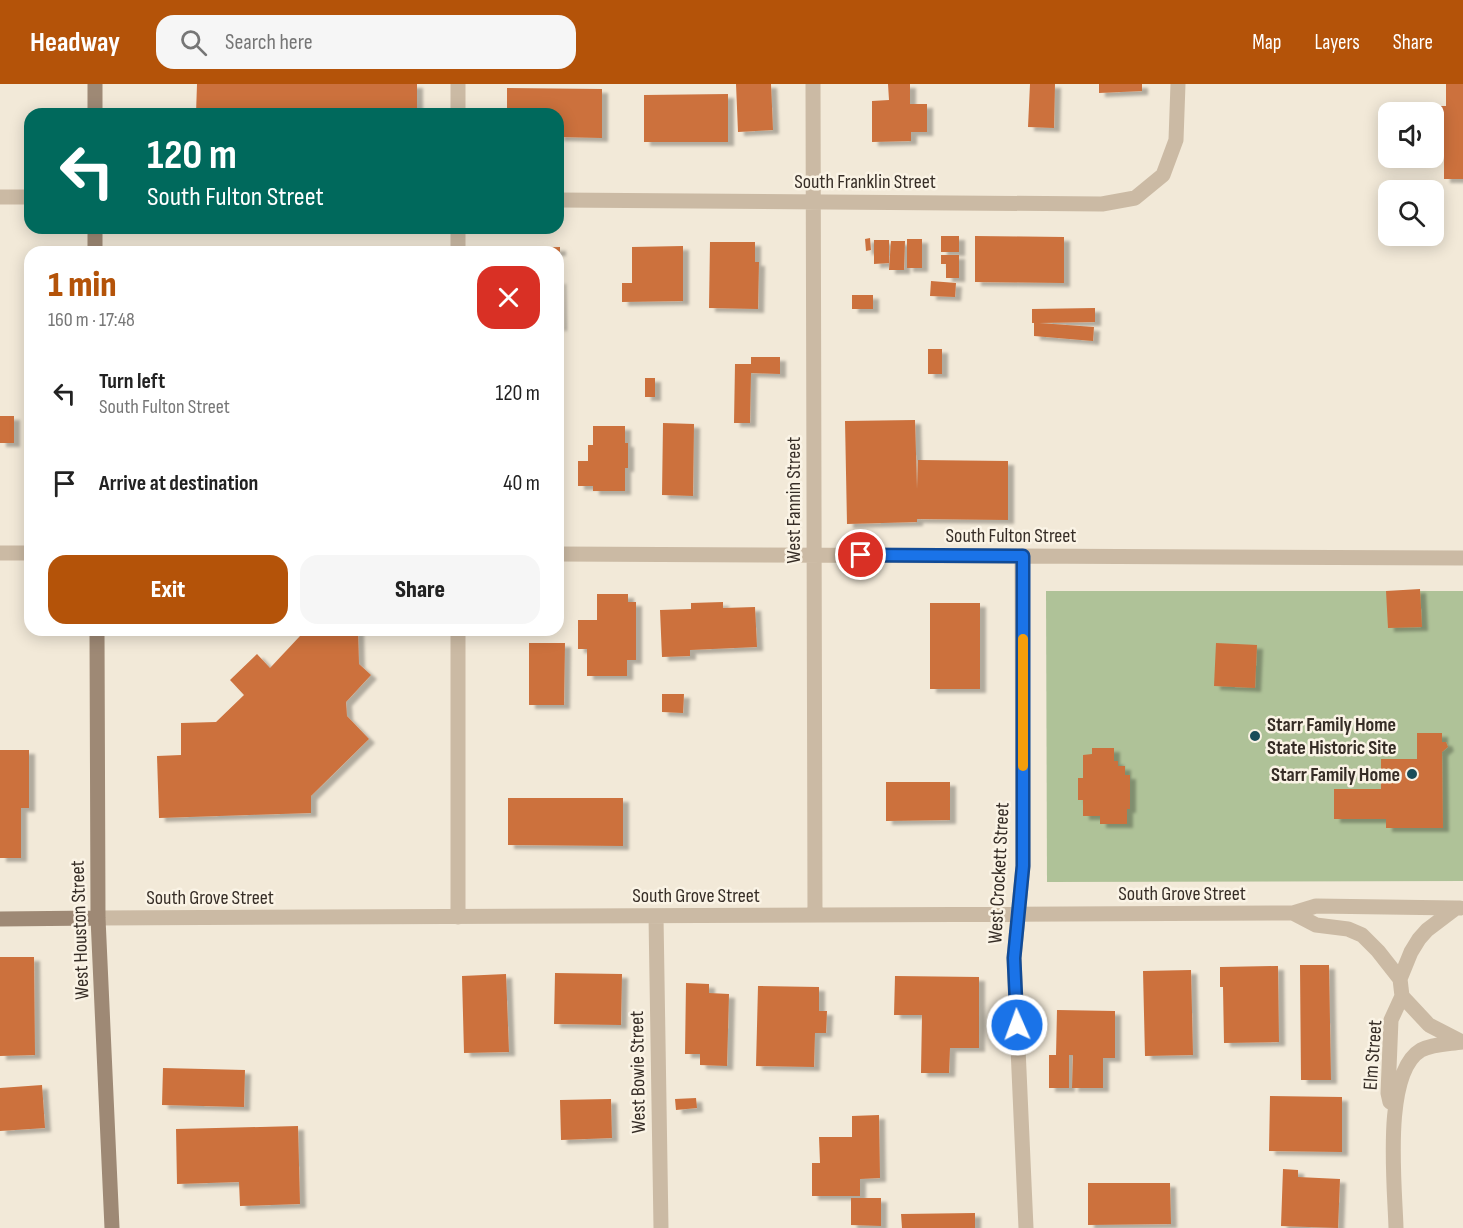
<!DOCTYPE html>
<html lang="en">
<head>
<meta charset="utf-8">
<style>
  :root { --surface:#fff; --page:#f6f6f6; --text:#222; --muted:#767676; --accent:#b45309 }
  body { margin:0; font-family:"Sofia Sans Condensed",sans-serif; background:var(--page); color:var(--text); height:100vh; display:flex; flex-direction:column; font-size:22px; white-space:nowrap }
  * { box-sizing:border-box; margin:0 }
  p { font-size:20px; color:var(--muted) }
  .icon { flex:none; width:33px; height:33px; fill:none; stroke:currentColor; stroke-width:2; stroke-linecap:round; stroke-linejoin:round }
  .map { position:relative; flex:1; overflow:hidden }
  .details { position:absolute; left:24px; top:162px; width:540px; height:390px; display:flex; flex-direction:column; background:var(--surface); border-radius:18px; box-shadow:0 3px 15px #0003 }
  .details>* { flex:none }
  .guide { position:absolute; left:24px; top:24px; width:540px; height:126px; border-radius:18px; box-shadow:0 3px 15px #0003; background:#00695c; color:#fff; overflow:hidden }
  .controls { position:absolute; left:1378px; top:18px; display:grid; gap:12px }
  .controls a { display:grid; place-items:center; width:66px; height:66px; border-radius:12px; background:var(--surface); box-shadow:0 3px 15px #0003; font-size:30px }
  .pin { position:absolute; display:grid; place-items:center; width:51px; height:51px; color:#fff; margin:-26px; border:3px solid #fff; border-radius:50%; box-shadow:0 2px 6px #0007 }
  .me { position:absolute; width:66px; margin:-33px; rotate:358deg; stroke-linejoin:round; filter:drop-shadow(0 0 4px #0008) }
  .turn { display:flex; align-items:center; gap:21px; height:126px; padding:0 24px; font-size:27px }
  .turn .icon { width:78px; height:78px; stroke-width:2.5 }
  .turn b { display:block; font-size:42px; line-height:51px }
  .round { display:grid; place-items:center; flex:none; width:63px; height:63px; border-radius:18px; background:var(--page) }
  .overview { display:flex; align-items:center; justify-content:space-between; height:102px; padding:0 24px }
  h1 { font-size:36px; font-weight:800; line-height:45px; color:var(--accent) }
  .action { display:flex; gap:12px; margin-top:auto; padding:12px 24px }
  .action a { flex:1; height:69px; border-radius:18px; background:var(--accent); color:#fff; font-size:24px; font-weight:800; line-height:69px; text-align:center }
  .action a+a { background:var(--page); color:var(--text) }
  ul { padding:0; list-style:none }
  li { display:flex; align-items:center; gap:18px; height:90px; padding:0 24px }
  li div { flex:1 }
  li b { display:block; font-size:22px }
  li em { font-style:normal }
  header { display:flex; align-items:center; gap:36px; box-sizing:border-box; height:84px; padding:0 30px; background:var(--accent); color:#fff }
  header strong { font-size:28px }
  nav { display:flex; gap:33px; margin-inline-start:auto; font-size:21px }
  .search { width:420px; height:54px; background:var(--page); display:flex; align-items:center; gap:15px; box-sizing:border-box; padding:0 21px; border-radius:18px; color:var(--muted); font-size:22px }
  .map>svg:first-child { display:block }
</style>
</head>
<body>
<header>
<strong>Headway</strong>
<div class="search"><svg class="icon" aria-label="search" viewBox="0 0 24 24"><circle cx="10" cy="10" r="6"/><path d="M15 15l6 6"/></svg>Search here</div>
<nav><a>Map</a><a>Layers</a><a>Share</a></nav>
</header>
<div class="map">
<svg width="1463" height="1144" viewBox="0 0 1463 1144">
  <defs>
    <filter id="shadow"><feDropShadow dx="6" dy="4" stdDeviation="1.5" flood-color="#0004"/></filter>
  </defs>
  <rect width="100%" height="100%" fill="#f2e9d8"/>
  <path fill="#afc298" d="M1046 507H1463V797L1047 798Z"/>
  <path fill="#cc713d" filter="url(#shadow)" d="M197 0H417V30H196Z
    M736 0H771L773 46 738 48Z
    M888 0H910V20H927V48H911V57L872 58V17L889 16Z
    M1030 0H1055L1054 44 1028 43Z
    M1099 0H1142V7L1099 9Z
    M1446 0H1463V95H1444V65H1434V28H1398V22H1446Z
    M507 4 602 5V54L558 53V30H507Z
    M728 10V58H644V11Z
    M941 152H959V168H941Z
    M975 152 1064 153V199L975 198Z
    M870 154 871 166 866 167 865 155Z
    M907 155H922V184H907Z
    M874 156H889V179L874 180Z
    M891 157H905L904 186H889Z
    M710 158H755V178H759L758 225 709 224Z
    M683 162V217L622 218V199H632V163Z
    M560 163V168H525V164Z
    M941 171H959V194H946V180H941Z
    M558 196H560L561 243H558Z
    M931 197 956 199 955 213 930 212Z
    M852 211H873V225H852Z
    M1095 224V238L1039 239 1094 243 1093 257 1034 252V239H1032V225Z
    M928 265H942V290H928Z
    M751 273H780V290L751 289 750 339H734L735 280H751Z
    M645 294H655V313H645Z
    M0 332H14V359H0Z
    M915 336 917 405 918 376 1008 377V436L917 435V438L847 440 845 337Z
    M663 339 694 340 693 412 662 411Z
    M593 342H625V359H628V384H625V407H593V402H578V377H588V361H593Z
    M1420 505 1422 543 1388 544 1386 507Z
    M597 510H628V518H636V576H627V592H587V565H578V536H597Z
    M723 518V524L755 523 757 563 690 566V572L662 573 660 526 691 525V519Z
    M930 519H980V605H930Z
    M300 546H358L359 580 371 591 346 618 347 632 369 655 311 712V729L159 734 157 672 181 671V639L216 638 244 611 230 596 257 570 270 584 300 552Z
    M529 559H565L564 621H529Z
    M1216 559 1257 561 1255 604 1214 602Z
    M662 610H684L683 629 662 628Z
    M1417 649H1442V658H1446L1448 663 1442 668 1443 744H1386V735H1334V705H1381V675H1417Z
    M1092 664H1114V677H1118V682H1125V691H1130V725H1127V740H1100V732H1083V716H1078V694H1083V671L1092 670Z
    M0 666H29V724H21V774H0Z
    M886 698H950V736L886 737Z
    M508 714H623V762L508 761Z
    M0 873H34L35 971 0 972Z
    M1300 881H1329L1331 996H1301Z
    M1278 882 1279 958 1224 959 1223 903H1220V883Z
    M1191 886 1193 971 1145 972 1143 887Z
    M555 889 622 890 621 941 554 940Z
    M506 890 509 968 464 969 462 892Z
    M895 892 979 893V964H950L949 989H921L922 931H894Z
    M686 899 709 900V909L729 910 727 982 700 981V970H685Z
    M758 902 819 903V927H827L826 949H815L814 983 756 982Z
    M1057 926 1115 927V974H1103V1004H1072L1073 971H1069V1004H1049V971H1056Z
    M163 984 245 986 244 1023 162 1021Z
    M42 1001 45 1044 0 1047V1004Z
    M1270 1012 1342 1013V1068L1269 1067Z
    M696 1014 697 1024 676 1026 675 1015Z
    M611 1015 612 1054 561 1056 560 1016Z
    M879 1031 880 1094 860 1095V1112H812V1079H820L819 1053H852V1032Z
    M298 1042 300 1120 240 1122 239 1098 177 1100 176 1045Z
    M1283 1085 1298 1086V1093L1340 1095 1338 1144 1281 1142Z
    M1088 1099H1170L1171 1140 1088 1141Z
    M851 1114H881V1142L851 1141Z
    M975 1129V1144H902L901 1130Z"/>
  <g fill="none" stroke-linecap="round" stroke-linejoin="round">
    <path stroke="#cbbaa4" stroke-width="15" d="M458 0V30
      M813 0 815 831
      M0 113H30
      M558 116 1102 120 1135 114 1163 91 1176 56 1178 0
      M458 144V168
      M0 469H30
      M558 470 1463 474
      M1022 472 1023 782 1014 874 1026 1144
      M458 546V833
      M656 832 661 1144
      M98 834 1293 829
      M1400 895 1378 867 1362 851 1348 845 1316 841 1293 829 1316 822 1456 824
      M1460 957 1429 941 1402 912 1400 895 1411 868 1419 855 1427 846 1456 824H1460
      M1390 1018 1388 1009 1391 936 1402 912
      M1396 1144C1395 1103 1382 989 1421 966 1433 960 1449 960 1462 958"/>
    <path stroke="#9e8975" stroke-width="15" d="M95 0V30
      M95 144V168
      M97 546 98 834 112 1144
      M0 835 98 834"/>
  </g>
  <g fill="none" stroke-linecap="round" stroke-linejoin="round">
    <g stroke="#114b97" stroke-width="15">
      <path id="route" d="M861 471 1023 472V782L1014 874 1017 941"/>
    </g>
    <use href="#route" stroke="#1a73e8" stroke-width="10"/>
    <path stroke="#f59e0b" stroke-width="10" d="M1023 555V682"/>
  </g>
  <g fill="#1a4d59" stroke="#faf3e5" stroke-width="2">
    <circle cx="1255" cy="652" r="6"/>
    <circle cx="1412" cy="690" r="6"/>
  </g>
  <g text-anchor="middle" stroke-width="5" stroke-linejoin="round" paint-order="stroke">
    <g font-size="20" fill="#362d26" stroke="#faf3e5">
      <text x="865" y="104">South Franklin Street</text>
      <text transform="translate(793 416) rotate(-90)" y="7">West Fannin Street</text>
      <text x="1011" y="458">South Fulton Street</text>
      <text transform="translate(998 789) rotate(-87)" y="7">West Crockett Street</text>
      <text x="1182" y="816">South Grove Street</text>
      <text x="696" y="818">South Grove Street</text>
      <text x="210" y="820">South Grove Street</text>
      <text transform="translate(79 846) rotate(-92)" y="7">West Houston Street</text>
      <text transform="translate(1372 971) rotate(-86)" y="7">Elm Street</text>
      <text transform="translate(637 988) rotate(-91)" y="7">West Bowie Street</text>
    </g>
    <g font-size="20" font-weight="bold" fill="#362d26" stroke="#faf3e5" text-anchor="start">
      <text x="1267" y="647">Starr Family Home<tspan x="1267" dy="23">State Historic Site</tspan></text>
      <text x="1400" y="697" text-anchor="end">Starr Family Home</text>
    </g>
  </g>
</svg>
<div class="controls">
<a><svg class="icon" aria-label="sound" viewBox="0 0 24 24"><path d="M4 9h4l5-4v14l-5-4H4zM17 9q2 3 0 6"/></svg></a>
<a><svg class="icon" aria-label="search" viewBox="0 0 24 24"><circle cx="10" cy="10" r="6"/><path d="M15 15l6 6"/></svg></a>
</div>
<div class="pin" style="left:861px;top:471px;background:#d93025"><svg class="icon" aria-label="arrive" viewBox="0 0 24 24"><path d="M6 21V4h12l-3 4 3 4H6"/></svg></div>
<svg class="me" style="left:1017px;top:941px" viewBox="-20 -20 40 40"><circle r="17" fill="#1a73e8" stroke="#fff" stroke-width="3"/><path d="M0-11L8 9 0 5-8 9z" fill="#fff"/></svg>
<div class="guide">
<div class="turn"><svg class="icon" aria-label="left" viewBox="0 0 24 24"><path d="M17 20v-9H6M10 6l-5 5 5 5"/></svg><div><b>120 m</b>South Fulton Street</div></div>
</div>
<section class="details">
<div class="overview"><div><h1>1 min</h1><p>160 m · 17:48</p></div><a class="round" style="background:#d93025;color:#fff"><svg class="icon" aria-label="close" viewBox="0 0 24 24"><path d="M6 6l12 12M18 6L6 18"/></svg></a></div>
<ul>
<li><svg class="icon" aria-label="left" viewBox="0 0 24 24"><path d="M17 20v-9H6M10 6l-5 5 5 5"/></svg><div><b>Turn left</b><p>South Fulton Street</p></div><em>120 m</em></li>
<li><svg class="icon" aria-label="arrive" viewBox="0 0 24 24"><path d="M6 21V4h12l-3 4 3 4H6"/></svg><div><b>Arrive at destination</b></div><em>40 m</em></li>
</ul>
<div class="action"><a>Exit</a><a>Share</a></div>
</section>
</div>
</body>
</html>
